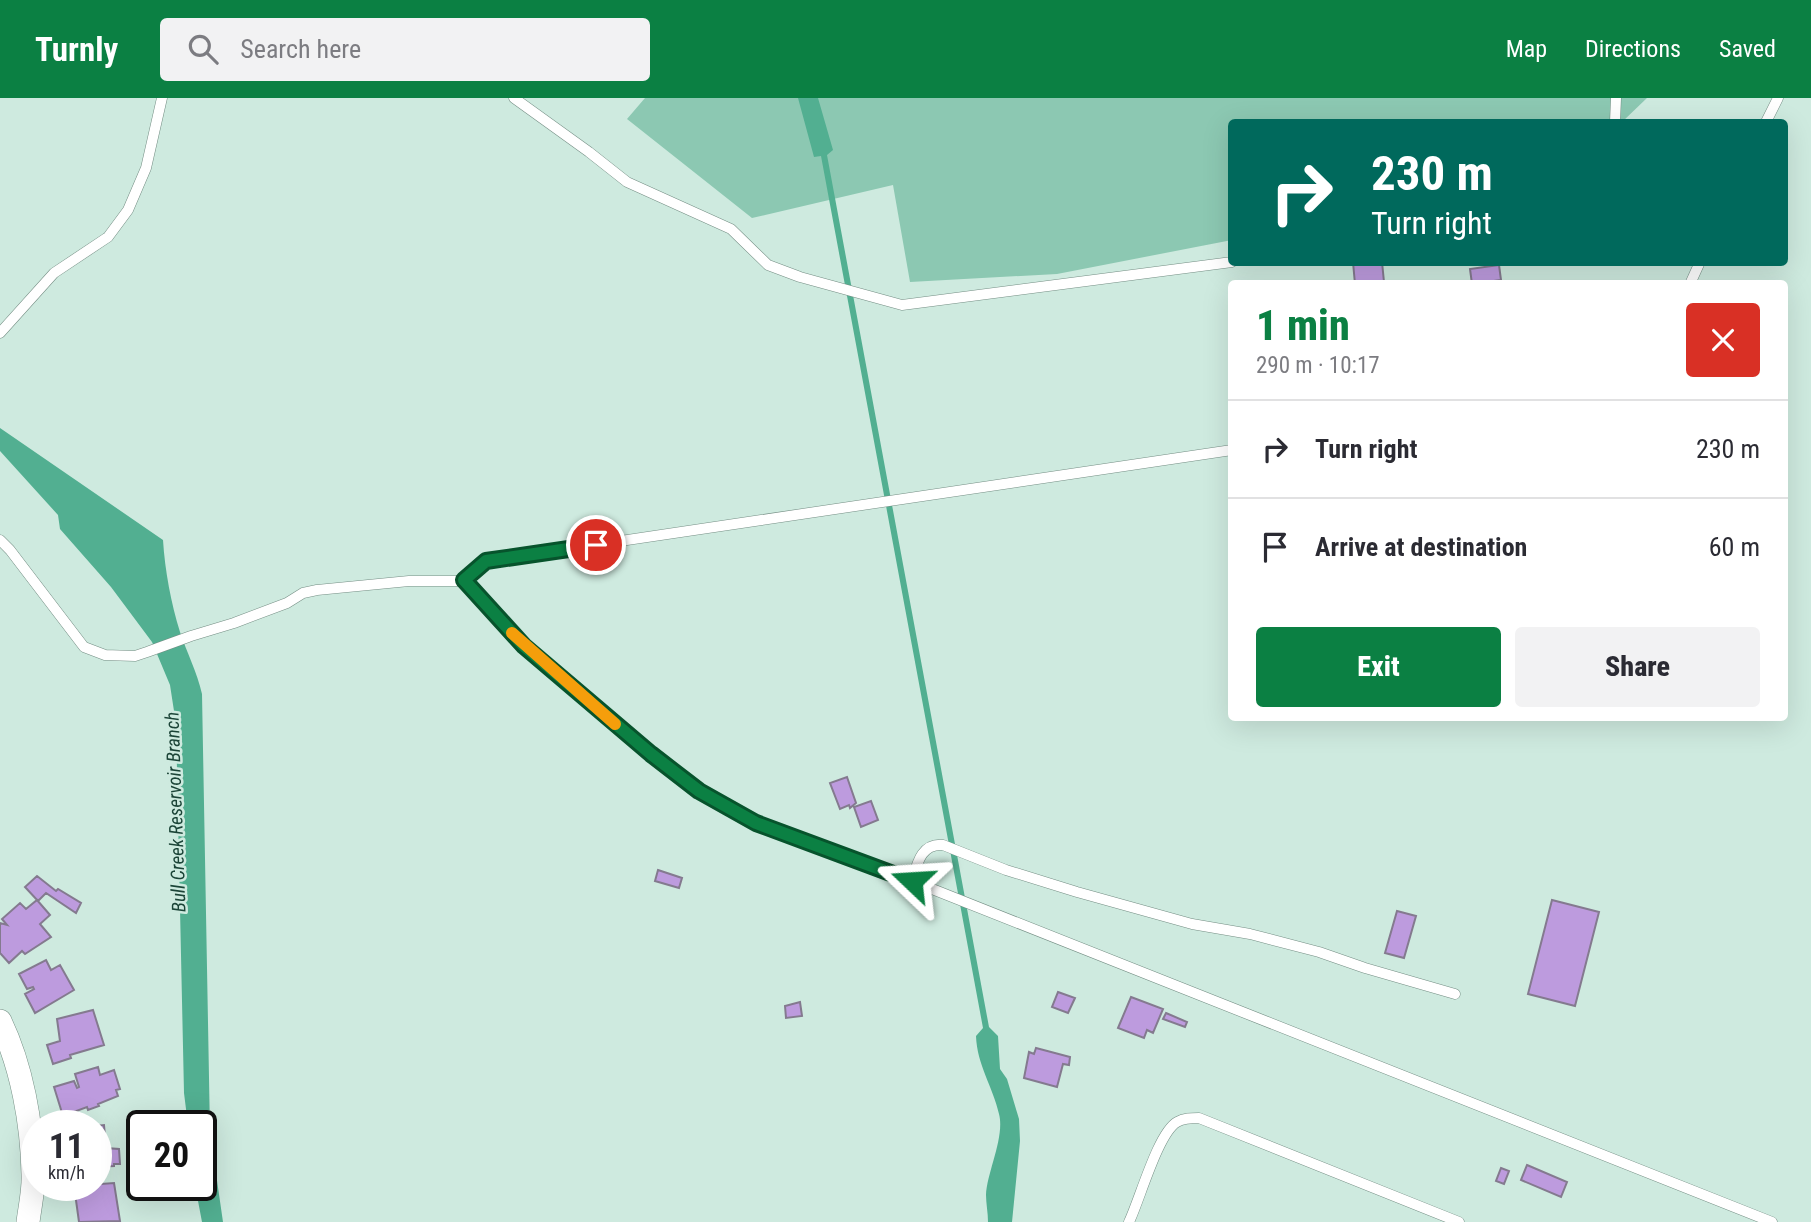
<!DOCTYPE html>
<html lang="en">
<head>
<meta charset="utf-8">
<style>
  :root { --surface:#fff; --page:#f2f2f3; --text:#2b2b33; --muted:#7c7c81; --line:#e1e1e2; --accent:#0b8043 }
  body { margin:0; font-family:"Roboto Condensed",sans-serif; background:var(--page); color:var(--text); height:100vh; display:flex; flex-direction:column; font-size:26px; white-space:nowrap }
  * { box-sizing:border-box; margin:0 }
  p { font-size:23px; color:var(--muted) }
  .icon { flex:none; width:38px; height:38px; fill:none; stroke:currentColor; stroke-width:2; stroke-linecap:round; stroke-linejoin:round }
  .map { position:relative; flex:1; overflow:hidden }
  .side { position:absolute; left:1228px; top:182px; width:560px; height:441px; display:flex; flex-direction:column; background:var(--surface); border-radius:7px; box-shadow:0 7px 28px #0002 }
  .side>* { flex:none }
  .guide { position:absolute; left:1228px; top:21px; width:560px; height:147px; border-radius:7px; box-shadow:0 7px 28px #0002; background:#00695c; color:#fff; overflow:hidden }
  .speed { position:absolute; left:21px; top:1012px; display:flex; gap:14px; font-size:35px; font-weight:700; text-align:center }
  .speed>* { display:grid; place-content:center; width:91px; height:91px; border-radius:50%; background:var(--surface); box-shadow:0 7px 28px #0002; line-height:1 }
  .speed small { font-size:18px; font-weight:400 }
  .speed .limit { border:4px solid #111; border-radius:10px; background:#fff; color:#111 }
  .pin { position:absolute; display:grid; place-items:center; width:60px; height:60px; color:#fff; margin:-30px; border:4px solid #fff; border-radius:50%; box-shadow:0 2px 7px #0007 }
  .me { position:absolute; width:77px; margin:-38px; rotate:290deg; stroke-linejoin:round; filter:drop-shadow(0 0 5px #0008) }
  .turn { display:flex; align-items:center; gap:24px; height:147px; padding:0 28px; font-size:32px }
  .turn .icon { width:91px; height:91px; stroke-width:2.5 }
  .turn b { display:block; font-size:49px; line-height:60px }
  .round { display:grid; place-items:center; flex:none; width:74px; height:74px; border-radius:7px; background:var(--page) }
  .overview { display:flex; align-items:center; justify-content:space-between; height:119px; padding:0 28px }
  h1 { font-size:42px; font-weight:800; line-height:52px; color:var(--accent) }
  .action { display:flex; gap:14px; margin-top:auto; padding:14px 28px }
  .action a { flex:1; height:80px; border-radius:7px; background:var(--accent); color:#fff; font-size:28px; font-weight:800; line-height:80px; text-align:center }
  .action a+a { background:var(--page); color:var(--text) }
  ul { padding:0; list-style:none }
  li { display:flex; align-items:center; gap:21px; height:98px; padding:0 28px; border-top:2px solid var(--line) }
  li div { flex:1 }
  li b { display:block; font-size:26px }
  li em { font-style:normal }
  header { display:flex; align-items:center; gap:42px; box-sizing:border-box; height:98px; padding:0 35px; background:var(--accent); color:#fff }
  header strong { font-size:33px }
  nav { display:flex; gap:38px; margin-inline-start:auto; font-size:24px }
  .search { width:490px; height:63px; background:var(--page); display:flex; align-items:center; gap:18px; box-sizing:border-box; padding:0 24px; border-radius:7px; color:var(--muted); font-size:26px }
  .map>svg:first-child { display:block }
</style>
</head>
<body>
<header>
<strong>Turnly</strong>
<div class="search"><svg class="icon" aria-label="search" viewBox="0 0 24 24"><circle cx="10" cy="10" r="6"/><path d="M15 15l6 6"/></svg>Search here</div>
<nav><a>Map</a><a>Directions</a><a>Saved</a></nav>
</header>
<div class="map">
<svg width="1811" height="1124" viewBox="0 0 1811 1124">
  <rect width="100%" height="100%" fill="#ceeadf"/>
  <path fill="#8cc8b2" d="M645 0H1647L1622 24H1232V142L1057 176 910 184 893 87 752 120 627 21Z"/>
  <path fill="#52af91" d="M798 0H818L833 52 827 57 989 929 998 938 1000 971 1007 981 1019 1021 1020 1043 1012 1124H988C988 1115 986 1105 986 1097 987 1074 1005 1039 999 1016 993 989 977 967 976 938L983 930 821 58 814 59Z
    M0 330 163 442C165 473 171 505 180 534 187 555 197 574 202 596L210 1034 223 1124H202L195 1087H201V1027H188L184 995 176 626 170 587 152 544 111 489 60 431 58 417 0 353Z"/>
  <path fill="#bd9bde" stroke="#847a8f" stroke-width="2" d="M1353 164H1382L1384 184 1355 186Z
    M1499 167 1501 182 1472 186 1470 171Z
    M847 679 856 705 850 710 849 707 840 711 830 685Z
    M871 703 878 722 861 729 854 709Z
    M658 772 682 780 679 790 655 783Z
    M37 778 56 793 58 791 81 805 76 815 46 795 38 803 25 789Z
    M37 802 50 817 40 826 51 839 25 856 22 853 9 865 0 855V825L7 827 2 821 20 805 26 811Z
    M1552 802 1599 814 1575 908 1528 896Z
    M1397 813 1416 818 1404 860 1385 855Z
    M46 862 51 872 60 867 74 892 35 915 25 896 34 891 33 889 27 891 19 876Z
    M1058 894 1075 900 1068 915 1052 909Z
    M1131 899 1163 911 1153 935 1147 932 1144 940 1118 930Z
    M800 904 802 918 786 920 785 908Z
    M93 912 104 947 70 957 71 960 53 966 47 947 60 943 57 921Z
    M1166 915 1187 924 1185 929 1163 921Z
    M1036 950 1070 959 1069 967 1063 966 1057 989 1024 980 1029 954 1034 956Z
    M98 969 100 977 114 972 120 991 116 992 118 998 98 1006 99 1008 88 1012 87 1009 63 1018 54 989 74 983 77 990 79 989 75 976Z
    M104 1027 106 1050 119 1051 120 1066H114V1068L96 1069V1028Z
    M1527 1067 1567 1084 1561 1099 1521 1082Z
    M1501 1070 1509 1073 1504 1086 1496 1083Z
    M114 1085 120 1123 79 1124 74 1088Z"/>
  <g fill="none" stroke-linecap="round" stroke-linejoin="round">
    <g stroke="#748e84" stroke-width="11">
      <path id="service" d="M514 0 589 54 627 84 731 131 768 167 800 179 902 207 1232 164
        M1615 24 1616 0
        M1766 24 1778 0
        M1690 186 1700 164
        M0 235 54 175 108 139 128 112 146 70 162 0
        M0 442 10 452 84 549 105 557 135 558 147 554 191 538 234 525 287 505 303 495 317 492 409 483H464L486 463 1232 352
        M464 483 524 548 651 656 699 693 756 725 912 783 1772 1124
        M912 783C917 766 921 745 943 747L1006 772 1077 794 1192 826 1250 836 1319 854 1365 870 1455 896
        M1129 1124C1140 1101 1158 1035 1177 1024 1184 1020 1191 1020 1199 1020L1459 1124"/>
    </g>
    <g stroke="#748e84" stroke-width="24">
      <path id="tertiary" d="M0 923C22 969 32 1025 33 1076 34 1091 30 1108 28 1124"/>
    </g>
    <use href="#service" stroke="#fff" stroke-width="10"/>
    <use href="#tertiary" stroke="#fff" stroke-width="23"/>
  </g>
  <g fill="none" stroke-linecap="round" stroke-linejoin="round">
    <g stroke="#07532c" stroke-width="18">
      <path id="route" d="M596 447 486 463 464 482 524 548 651 656 699 693 756 725 912 783"/>
    </g>
    <use href="#route" stroke="#0b8043" stroke-width="12"/>
    <path stroke="#f59e0b" stroke-width="12" d="M512 535 615 626"/>
  </g>
  <g text-anchor="middle" stroke-width="5" stroke-linejoin="round" paint-order="stroke">
    <g font-size="19" font-style="italic" fill="#1b4437" stroke="#ceeadf">
      <text transform="translate(175 714) rotate(-92)" y="7">Bull Creek Reservoir Branch</text>
    </g>
  </g>
</svg>
<div class="speed"><div>11<small>km/h</small></div><div class="limit">20</div></div>
<div class="pin" style="left:596px;top:447px;background:#d93025"><svg class="icon" aria-label="arrive" viewBox="0 0 24 24"><path d="M6 21V4h12l-3 4 3 4H6"/></svg></div>
<svg class="me" style="left:912px;top:783px" viewBox="-20 -20 40 40"><path d="M0-17L14 15 0 8-14 15z" fill="#0b8043" stroke="#fff" stroke-width="4"/></svg>
<div class="guide">
<div class="turn"><svg class="icon" aria-label="right" viewBox="0 0 24 24"><path d="M7 20v-9h11M14 6l5 5-5 5"/></svg><div><b>230 m</b>Turn right</div></div>
</div>
<section class="side">
<div class="overview"><div><h1>1 min</h1><p>290 m · 10:17</p></div><a class="round" style="background:#d93025;color:#fff"><svg class="icon" aria-label="close" viewBox="0 0 24 24"><path d="M6 6l12 12M18 6L6 18"/></svg></a></div>
<ul>
<li><svg class="icon" aria-label="right" viewBox="0 0 24 24"><path d="M7 20v-9h11M14 6l5 5-5 5"/></svg><div><b>Turn right</b></div><em>230 m</em></li>
<li><svg class="icon" aria-label="arrive" viewBox="0 0 24 24"><path d="M6 21V4h12l-3 4 3 4H6"/></svg><div><b>Arrive at destination</b></div><em>60 m</em></li>
</ul>
<div class="action"><a>Exit</a><a>Share</a></div>
</section>
</div>
</body>
</html>
